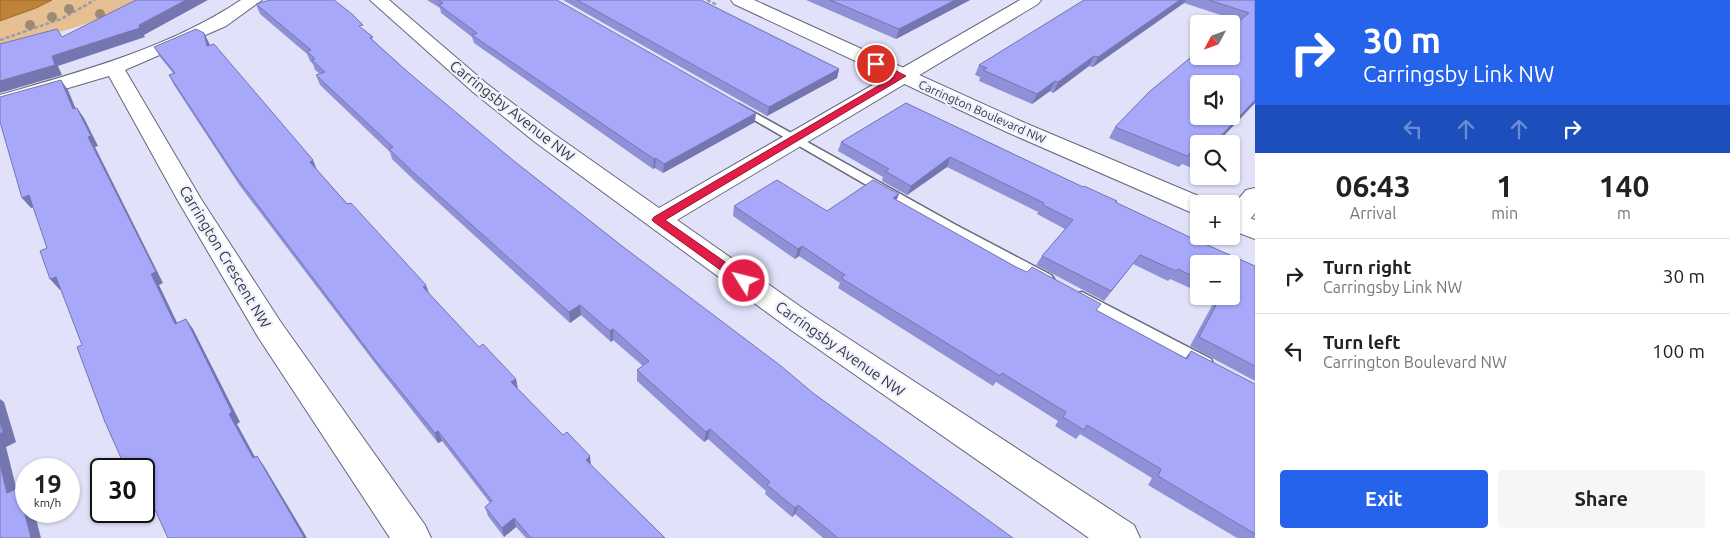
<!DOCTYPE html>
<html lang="en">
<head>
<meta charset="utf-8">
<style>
  :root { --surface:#fff; --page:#f6f6f6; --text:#222; --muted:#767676; --line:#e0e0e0; --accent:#2563eb }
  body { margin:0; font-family:Ubuntu,sans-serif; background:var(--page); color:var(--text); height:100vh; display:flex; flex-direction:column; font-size:19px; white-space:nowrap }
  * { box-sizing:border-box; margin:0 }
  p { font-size:16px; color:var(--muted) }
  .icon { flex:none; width:28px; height:28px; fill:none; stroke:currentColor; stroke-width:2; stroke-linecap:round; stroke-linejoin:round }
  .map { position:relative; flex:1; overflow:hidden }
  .sheet { display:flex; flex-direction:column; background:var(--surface); width:475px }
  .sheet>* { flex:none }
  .hud { background:#2563eb; color:#fff; overflow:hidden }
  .needle { width:32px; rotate:229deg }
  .tools { position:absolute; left:1190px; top:15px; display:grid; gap:10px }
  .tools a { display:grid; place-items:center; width:50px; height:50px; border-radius:5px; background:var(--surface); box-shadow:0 1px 4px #0004; font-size:25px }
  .speed { position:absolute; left:15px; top:458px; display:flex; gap:10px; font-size:25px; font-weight:700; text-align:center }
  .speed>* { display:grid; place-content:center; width:65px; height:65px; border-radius:50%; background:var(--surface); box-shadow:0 1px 4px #0004; line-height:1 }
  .speed small { font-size:12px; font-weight:400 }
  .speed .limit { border:2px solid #111; border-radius:8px; background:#fff; color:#111 }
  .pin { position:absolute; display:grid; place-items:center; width:42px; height:42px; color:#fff; margin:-21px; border:2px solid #fff; border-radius:50%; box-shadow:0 1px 5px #0007 }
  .me { position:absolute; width:55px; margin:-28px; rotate:306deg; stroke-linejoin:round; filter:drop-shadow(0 0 4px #0008) }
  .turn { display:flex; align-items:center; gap:18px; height:105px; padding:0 25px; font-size:22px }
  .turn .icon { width:65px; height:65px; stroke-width:2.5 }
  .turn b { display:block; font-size:35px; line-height:42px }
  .lanes { display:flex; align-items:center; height:48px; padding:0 25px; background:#0003; justify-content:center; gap:25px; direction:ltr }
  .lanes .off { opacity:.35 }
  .eta { display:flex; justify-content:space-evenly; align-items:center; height:85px; text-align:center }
  .eta b { font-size:30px; font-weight:700; line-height:35px }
  .primary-button { display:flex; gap:10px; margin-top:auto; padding:10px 25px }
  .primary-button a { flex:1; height:58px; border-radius:5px; background:var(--accent); color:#fff; font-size:20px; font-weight:700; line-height:58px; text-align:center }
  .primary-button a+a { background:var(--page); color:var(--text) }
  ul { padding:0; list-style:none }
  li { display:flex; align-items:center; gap:15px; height:75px; padding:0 25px; border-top:1px solid var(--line) }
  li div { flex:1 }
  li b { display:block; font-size:19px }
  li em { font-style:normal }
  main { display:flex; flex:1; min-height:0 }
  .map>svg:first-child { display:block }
</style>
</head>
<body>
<main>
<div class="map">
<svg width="1255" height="538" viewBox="0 0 1255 538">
  <rect width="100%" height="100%" fill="#e1e2fa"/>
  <path fill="#e6bf93" d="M0 0H138C101 24 43 36 0 48Z"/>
  <path fill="#bf8337" stroke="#966c3a" d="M0 0H52L36 8 0 21Z"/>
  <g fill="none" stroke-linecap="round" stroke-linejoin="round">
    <g stroke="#65667a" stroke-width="3">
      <path id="service" d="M739 104 956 225 1051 275 1054 279 1051 283 1046 285 1041 283 946 231 735 109 733 107 735 105Z
        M1082 292 1211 359 1213 364 1211 369 1205 371 1199 369 1076 302 1074 298 1076 294Z"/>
    </g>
    <g stroke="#65667a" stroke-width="2">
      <path id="minor" d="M241 0H262L226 26 125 70 201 199 280 321 425 525 431 538H390L258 337 177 199 109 76 0 108V95C83 71 169 48 241 0Z
        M370 0H389L487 84 551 132 659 208 1020 0H1041L1038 4 677 220 811 314 1134 525 1140 538H1089L791 330 535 142 473 92Z
        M1255 188V213L1244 227 1231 229V208L1246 190Z"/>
    </g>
    <g stroke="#65667a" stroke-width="2">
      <path id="tertiary" d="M731 0H754L1025 123 1208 200 1210 204H1199V214L1190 212 1009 133 734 4Z
        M1231 211 1255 220V239L1231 230Z"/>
    </g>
    <path stroke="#9a9bac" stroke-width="2.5" stroke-dasharray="4 2" stroke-linecap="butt" d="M707 0 717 5
      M0 40 61 19 95 0"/>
    <path stroke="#9a9bac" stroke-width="3" stroke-dasharray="4.5 2.5" stroke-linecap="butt" d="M1207 236 1218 241"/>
    <use href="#service" fill="#fff" fill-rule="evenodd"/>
    <use href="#minor" fill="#fff" fill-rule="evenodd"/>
    <use href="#tertiary" fill="#fff" fill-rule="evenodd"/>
  </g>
  <g fill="#9e8972">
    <circle cx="69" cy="9" r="5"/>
    <circle cx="100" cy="14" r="5"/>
    <circle cx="52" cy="17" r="5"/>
    <circle cx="30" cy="25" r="5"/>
  </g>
  <path fill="#9090d7" d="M427 0H557L755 122 663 173 655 168 653 169 474 43 472 37 441 13 440 8Z
    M563 0H701L839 69 837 78 767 116Z
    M806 0H970L896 39Z
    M1084 0H1255V103L1216 144H1199V161L1192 168 1182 164 1179 167 1109 138 1115 127 1194 59 1239 21 1184 3 1093 67 1089 66 1053 93 1050 91 1032 104 979 81 980 77 975 75 979 65Z
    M256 4 365 30 374 41 409 73 514 161 622 246 813 393 1013 538H823L795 514 792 517 765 494 766 491 708 439 704 442 637 381V370L643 366 613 340 611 342 581 315 570 323 417 183 392 159 390 152 320 85 316 75 320 74 315 70 313 64 310 61 307 54 260 14Z
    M204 33 210 45 313 160 317 170 428 293 479 347 516 379 517 388 591 465 665 538H526L516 527 504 537 488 516 485 507 490 503 442 441 438 443 381 371 240 186 174 85 169 75 173 73 160 57 154 47Z
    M906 103 1083 187 1198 241 1255 266V381L1190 346 1215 300 1207 296H1231L1199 264V292L1170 279 1168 281 1133 264 1104 301 1036 265 1042 256 1065 229 1037 214 1038 212 947 167 907 195 882 181 883 177 838 151 841 142Z
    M899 194 896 200 1016 267 1185 358 1191 351 1255 384V538H1237L1148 485 1152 478 1080 434 1076 439 1055 426 1058 421 996 382 993 386 838 288 840 283 799 256 795 259 733 216 734 206 827 211Z"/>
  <path fill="#7576af" d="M186 0H208L144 35 145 37 58 66 62 75 0 93V81L52 56 139 25Z
    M955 0H970L896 39 899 29Z
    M1180 0H1186L1184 3 1093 67 1098 57Z
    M204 33 209 43 212 56 207 46Z
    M1094 56 1089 66 1053 93 1058 82Z
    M839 69 837 78 767 116 769 107Z
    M61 80 68 90 80 119 73 109Z
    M1055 81 1050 91 1032 104 1037 94Z
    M1255 100V103L1216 144H1213Z
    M77 108 84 118 98 146 95 147 163 283 159 285 183 335 175 324 151 274 88 137Z
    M756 113 755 122 663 173 664 164Z
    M950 157 947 167 907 195 911 186Z
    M656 158 655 168 653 169 654 159Z
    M313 160 317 171 310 162Z
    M899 194 895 204 893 198Z
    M29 195 37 206 31 208 22 198Z
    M802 246 799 256 795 259 798 249Z
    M56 277 65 287 60 290 50 279Z
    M426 285 430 296 423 287Z
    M580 305 581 315 570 323 569 312Z
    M186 319 193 329 240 422 237 424 261 468 253 458 229 414Z
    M613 329V340L611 342 610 331Z
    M516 379 518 389 511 382Z
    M0 399 4 402 16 442 6 447 20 503 7 493 0 465Z
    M710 429 708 439 704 442 706 432Z
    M438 431 442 441 438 443 435 433Z
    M257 456 264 466 307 538H302Z
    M590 456 591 466 586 460Z
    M18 488 26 494V511H34L41 538H31Z
    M798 505 795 514 792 517 795 508Z
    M514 518 516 527 504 537 502 528Z"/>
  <path fill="#a7a8fa" stroke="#7576af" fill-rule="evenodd" d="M136 0H186L139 25 140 28 52 56 55 65 0 81V44L57 29 62 37Z
    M270 0H334L352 14 363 25 359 26 373 37 370 38 409 73 514 161 622 246 781 366 813 393 1013 538H838L798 505 795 508 767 485 770 482 710 429 706 432 637 370 649 361 613 329 610 331 580 305 569 312 414 173 389 149 393 147 316 75 325 72 312 60 315 59 307 51 311 50 256 4Z
    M438 0H557L756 113 664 164 656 158 654 159 472 35 477 33 439 5 443 3Z
    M577 0H701L839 69 769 107Z
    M830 0H955L899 29Z
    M1084 0H1180L1098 57 1094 56 1058 82 1055 81 1037 94 983 70 987 68 979 65Z
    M1209 0H1255V100L1213 144H1199V157L1190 153 1187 156 1115 127 1149 92 1190 58 1194 59 1199 55V56H1231V28L1249 13ZM1199 84H1231V116H1199Z
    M196 29 204 33 207 46 214 44 313 160 310 162 347 204 351 203 426 285 423 287 479 347 483 344 516 379 511 382 563 435 567 432 590 456 586 460 665 538H531L514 518 502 528 485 507 492 501 438 431 435 433 376 361 235 175 169 75 175 73 154 47Z
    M61 80 73 109 77 108 91 136 88 137 156 272 151 274 175 324 186 319 232 412 229 414 253 458 257 456 304 537 302 538H168L144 486V469H126L105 422 77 347 82 345 56 277 50 279 40 251 47 248 29 195 22 198 0 122V97Z
    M906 103 1083 187 1084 186 1117 201 1115 202 1198 241 1255 266V366L1199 337 1221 296H1231V264H1199V279L1178 269 1176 271 1140 255 1111 291 1042 256 1073 220 1043 205 1044 203 950 157 911 186 885 171 889 169 841 142Z
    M777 180 827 211 873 180 899 194 893 198 1016 267 1027 272 1032 267 1101 304 1096 310 1187 359 1191 351 1255 384V534L1158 476 1161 469 1087 425 1084 430 1063 417 1066 412 1002 373 1000 376 841 278 845 275 802 246 798 249 734 206Z
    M0 420 3 432 0 434Z
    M0 465 7 493 18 488 31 538H0Z"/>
  <path fill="#e11d48" stroke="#92132f" d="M874 62H879L906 76 665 220 748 278 750 281 748 284H740L654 222 652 220 654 217 895 76 874 65Z"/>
  <g text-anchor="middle" stroke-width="4.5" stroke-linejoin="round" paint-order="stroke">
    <g font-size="12" fill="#373841" stroke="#f0f1ff">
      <text transform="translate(982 112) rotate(24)" y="4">Carrington Boulevard NW</text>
    </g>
    <g font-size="15" fill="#373841" stroke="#f0f1ff">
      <text transform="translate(512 111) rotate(38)" y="5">Carringsby Avenue NW</text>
      <text transform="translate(225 257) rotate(59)" y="5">Carrington Crescent NW</text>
      <text transform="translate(840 349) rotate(35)" y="5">Carringsby Avenue NW</text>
    </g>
  </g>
</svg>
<div class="tools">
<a><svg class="needle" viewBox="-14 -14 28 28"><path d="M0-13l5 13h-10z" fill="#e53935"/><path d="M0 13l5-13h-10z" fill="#767676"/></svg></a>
<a><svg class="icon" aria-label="sound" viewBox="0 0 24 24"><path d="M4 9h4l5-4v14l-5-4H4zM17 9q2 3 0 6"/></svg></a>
<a><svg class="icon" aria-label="search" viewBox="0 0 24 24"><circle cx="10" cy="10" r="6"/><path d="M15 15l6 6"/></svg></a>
<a>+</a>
<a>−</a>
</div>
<div class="speed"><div>19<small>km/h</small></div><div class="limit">30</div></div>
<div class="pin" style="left:876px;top:64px;background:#d93025"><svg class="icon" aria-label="arrive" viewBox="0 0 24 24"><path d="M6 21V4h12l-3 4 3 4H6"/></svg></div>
<svg class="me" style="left:744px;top:281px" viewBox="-20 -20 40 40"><circle r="17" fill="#e11d48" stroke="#fff" stroke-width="3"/><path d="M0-11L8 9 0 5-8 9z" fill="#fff"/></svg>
</div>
<section class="sheet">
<div class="hud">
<div class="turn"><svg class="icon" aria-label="right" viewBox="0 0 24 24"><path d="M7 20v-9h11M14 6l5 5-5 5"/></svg><div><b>30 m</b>Carringsby Link NW</div></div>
<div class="lanes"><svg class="icon off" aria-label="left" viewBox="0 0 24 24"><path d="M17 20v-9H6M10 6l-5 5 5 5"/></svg><svg class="icon off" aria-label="ahead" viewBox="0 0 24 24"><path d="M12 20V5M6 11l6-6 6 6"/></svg><svg class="icon off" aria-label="ahead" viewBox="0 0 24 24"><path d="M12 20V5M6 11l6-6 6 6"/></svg><svg class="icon" aria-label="right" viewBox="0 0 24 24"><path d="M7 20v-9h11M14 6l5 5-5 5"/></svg></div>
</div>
<div class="eta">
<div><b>06:43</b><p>Arrival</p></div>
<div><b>1</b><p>min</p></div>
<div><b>140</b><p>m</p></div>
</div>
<ul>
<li><svg class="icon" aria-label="right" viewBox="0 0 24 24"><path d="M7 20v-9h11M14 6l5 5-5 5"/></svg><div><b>Turn right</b><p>Carringsby Link NW</p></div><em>30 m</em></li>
<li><svg class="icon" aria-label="left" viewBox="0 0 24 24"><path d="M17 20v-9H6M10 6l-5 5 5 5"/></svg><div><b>Turn left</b><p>Carrington Boulevard NW</p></div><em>100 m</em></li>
</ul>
<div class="primary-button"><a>Exit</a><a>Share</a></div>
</section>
</main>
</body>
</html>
